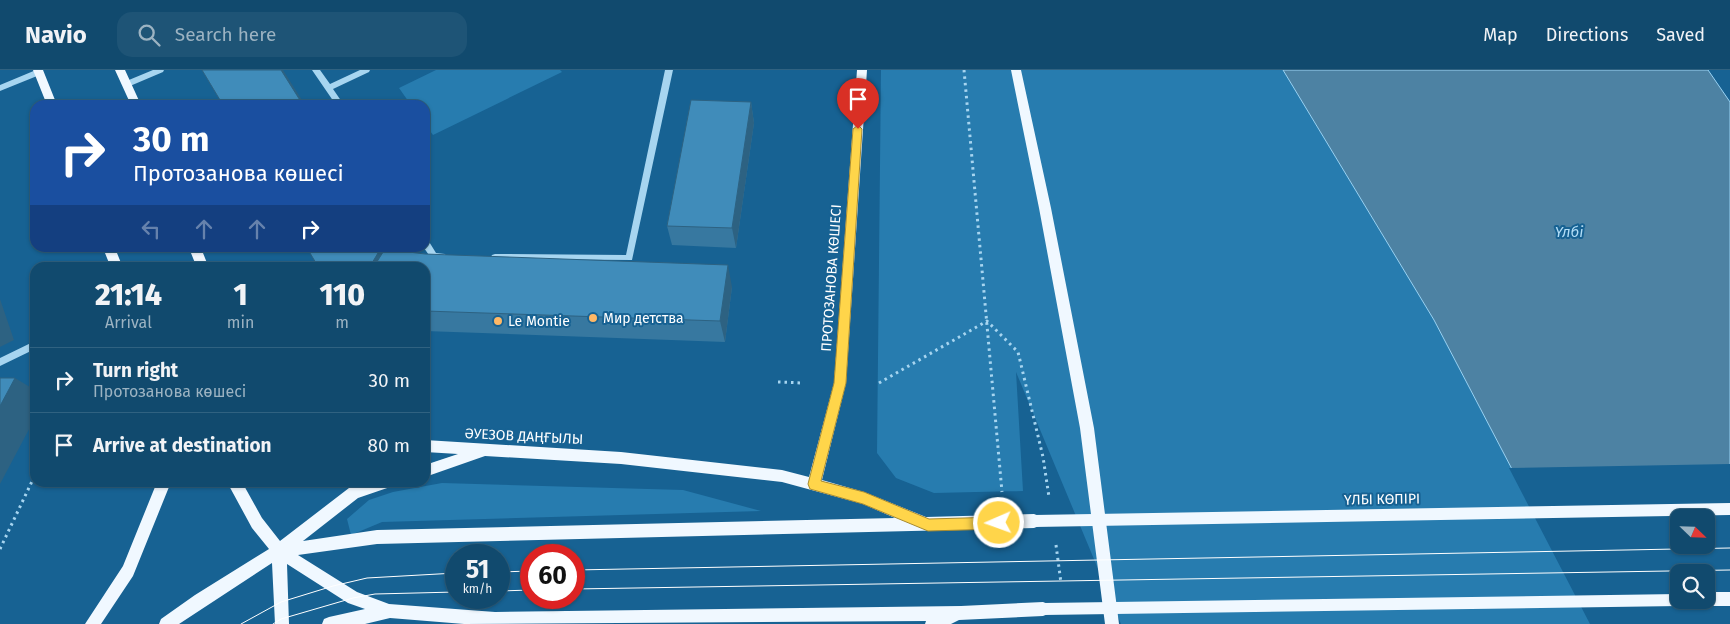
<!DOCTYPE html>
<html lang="en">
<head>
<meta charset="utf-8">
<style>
  :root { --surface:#114a6e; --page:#1e5476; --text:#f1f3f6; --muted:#9cb3c2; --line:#306281 }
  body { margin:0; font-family:"Fira Sans",sans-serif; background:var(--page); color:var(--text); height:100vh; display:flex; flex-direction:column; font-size:19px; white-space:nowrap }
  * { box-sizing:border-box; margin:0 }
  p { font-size:16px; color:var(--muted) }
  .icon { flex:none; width:28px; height:28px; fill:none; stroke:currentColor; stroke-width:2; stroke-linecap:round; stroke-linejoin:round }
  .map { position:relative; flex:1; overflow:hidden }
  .details { position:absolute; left:30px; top:192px; width:400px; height:225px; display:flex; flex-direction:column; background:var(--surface); border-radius:15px; box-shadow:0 1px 4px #0004,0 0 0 1px var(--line) }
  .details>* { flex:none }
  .banner { position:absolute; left:30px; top:30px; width:400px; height:152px; border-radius:15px; box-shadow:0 1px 4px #0004,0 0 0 1px var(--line); background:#1a4fa0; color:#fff; overflow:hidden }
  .needle { width:32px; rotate:113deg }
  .fabs { position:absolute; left:1670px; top:439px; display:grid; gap:10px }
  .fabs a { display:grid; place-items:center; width:45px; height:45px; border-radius:10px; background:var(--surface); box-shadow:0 1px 4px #0004,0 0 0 1px var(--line); font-size:25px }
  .speed { position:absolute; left:445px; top:474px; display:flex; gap:10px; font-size:25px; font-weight:700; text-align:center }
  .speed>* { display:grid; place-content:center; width:65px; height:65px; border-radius:50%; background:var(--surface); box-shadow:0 1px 4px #0004,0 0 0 1px var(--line); line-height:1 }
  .speed small { font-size:12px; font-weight:400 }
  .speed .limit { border:8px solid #d22; background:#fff; color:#111 }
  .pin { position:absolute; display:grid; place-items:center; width:42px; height:42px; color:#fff; margin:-51px -21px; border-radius:50% 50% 50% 0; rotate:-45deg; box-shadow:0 0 5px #0007 }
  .pin .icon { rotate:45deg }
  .me { position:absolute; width:55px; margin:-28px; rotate:268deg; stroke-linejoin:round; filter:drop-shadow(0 0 4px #0008) }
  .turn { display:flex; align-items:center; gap:18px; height:105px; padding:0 20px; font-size:22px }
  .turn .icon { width:65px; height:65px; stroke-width:2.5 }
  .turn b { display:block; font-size:35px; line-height:42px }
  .lanes { display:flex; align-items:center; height:48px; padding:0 20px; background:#0003; justify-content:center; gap:25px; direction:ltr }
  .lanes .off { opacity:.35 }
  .eta { display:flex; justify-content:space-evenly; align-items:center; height:85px; text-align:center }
  .eta b { font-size:30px; font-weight:800; line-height:35px }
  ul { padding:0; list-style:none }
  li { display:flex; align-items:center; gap:15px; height:65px; padding:0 20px; border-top:1px solid var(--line) }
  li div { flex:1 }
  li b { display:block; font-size:19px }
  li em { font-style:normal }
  header { display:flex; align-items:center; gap:30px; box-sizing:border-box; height:70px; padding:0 25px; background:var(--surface); border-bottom:1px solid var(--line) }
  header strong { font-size:24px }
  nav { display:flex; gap:28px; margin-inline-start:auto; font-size:18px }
  .search { width:350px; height:45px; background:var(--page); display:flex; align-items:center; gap:12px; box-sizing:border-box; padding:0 18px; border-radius:15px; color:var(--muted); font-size:19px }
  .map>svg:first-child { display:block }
</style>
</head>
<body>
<header>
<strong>Navio</strong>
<div class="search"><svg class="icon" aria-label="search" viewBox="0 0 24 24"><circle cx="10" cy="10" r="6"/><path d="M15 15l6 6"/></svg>Search here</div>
<nav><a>Map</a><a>Directions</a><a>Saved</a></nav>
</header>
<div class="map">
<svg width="1730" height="554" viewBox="0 0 1730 554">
  <rect width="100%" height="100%" fill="#176293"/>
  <path fill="#277caf" d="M436 0H560L562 2 433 65 425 54V35H411L399 18Z
    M881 0H1283L1434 250 1593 554H1121L1016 302 1023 421 934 423 896 408 877 383Z
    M442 413 683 420 761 441 382 452 351 465 347 449 369 430 393 422Z"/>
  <path fill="#4d82a3" stroke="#99d2f3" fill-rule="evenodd" d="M1283 0H1708L1730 32V554H1593L1434 250ZM1679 448H1706V475H1679ZM1679 502H1706V530H1679Z"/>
  <path fill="#176293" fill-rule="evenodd" d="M1730 394V554H1590L1509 398ZM1679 448H1706V475H1679ZM1679 502H1706V530H1679Z"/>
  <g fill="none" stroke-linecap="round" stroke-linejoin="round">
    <path stroke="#a7d5f0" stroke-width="3" stroke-dasharray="2.5 4" stroke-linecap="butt" d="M964 0 1002 422
      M778 312 803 313
      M879 313 987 251 1018 282 1043 387 1049 427
      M1056 475 1061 513
      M0 479 35 405"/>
    <path fill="#a7d5f0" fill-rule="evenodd" d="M36 0H41L43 2 42 4 0 21V15Z
      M153 0H164L163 2 130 16H124L123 14 124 12Z
      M312 0H320L330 14 360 0H370L369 2 333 19 344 35H336Z
      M665 0H673L632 190 492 189 491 187 492 185 495 184 626 185Z
      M425 169 428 170 436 183 445 184 446 186 445 188H431L424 178Z
      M35 271V279L0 296V288Z"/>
    <path fill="#f0f8ff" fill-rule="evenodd" d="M33 0H43L57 35H47Z
      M115 0H125L141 35H131Z
      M857 0H867L846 313 822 410 864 422 926 447 1034 444 1039 446 1041 451 1039 456 1034 458 377 474 298 485 357 522 389 534 495 542 961 536 1043 532 1048 534 1050 539 1048 544 1043 546 959 550 951 554H925L926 551 464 554 390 548 365 554H322L324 549 329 547 365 539 348 533 287 494 289 554H275L272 493 179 554H159L161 549 195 525 269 479 252 458 227 412H242L262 448 280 471 349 418 367 412H395L393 416 358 428 303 471 377 460 895 448 863 434 782 412 621 394 485 386 425 407V395L458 384 425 382V370L621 382 782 400 809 407 834 313Z
      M1011 0H1021L1051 138 1094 358 1119 554H1105L1080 358 1039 138Z
      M103 178H115L123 198H111Z
      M189 178H201L209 198H197Z
      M157 412H171L133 506 101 554H85L123 496Z
      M1706 522H1730V536H1706L1701 534 1699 530H1706Z"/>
    <path stroke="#fff" stroke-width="1" d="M574 500 1730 478
      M499 502 531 501
      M574 519 1730 500
      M499 521 531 520
      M241 554 281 532 333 516 367 508 456 503
      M273 554 281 549 353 528 375 524 456 522"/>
    <path stroke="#f0f8ff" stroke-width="12" d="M1034 451 1730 439
      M1043 539 1679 530"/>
  </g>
  <path fill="#3778a0" d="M751 32 754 53 736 178 672 175 667 156Z
    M398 181 732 217 725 272 425 261V198Z"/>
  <path fill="#2d6282" d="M281 0H283L305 35H303Z
    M751 32 754 53 736 178 732 158Z
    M381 178H396L403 189 398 198H369Z
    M728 195 732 217 725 272 720 251Z
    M0 229 14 270 0 277Z
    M15 308 35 320V348L0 414V336Z"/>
  <path fill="#408cba" stroke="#2d6282" d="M202 0H281L303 35H223Z
    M691 30 751 32 732 158 667 156Z
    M307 178H381L369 198H319Z
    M385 179 425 184 728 195 720 251 425 241V198H373Z
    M0 308H15L0 336Z"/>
  <path fill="#ffd54a" stroke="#a68a30" d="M858 55 862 59 846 313 821 411 864 422 929 449 999 447 1003 448 1005 453 1003 457 999 459 928 461 863 434 810 419 808 414 834 313 853 59Z"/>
  <g fill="#ffb866" stroke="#176293" stroke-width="2">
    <circle cx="593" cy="248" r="5"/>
    <circle cx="498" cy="251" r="5"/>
  </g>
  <g text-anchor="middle" stroke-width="4" stroke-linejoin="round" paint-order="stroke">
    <g font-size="14" fill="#fff" stroke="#176293">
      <text transform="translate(831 208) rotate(-86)" y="5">ПРОТОЗАНОВА КӨШЕСІ</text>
      <text transform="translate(524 366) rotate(3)" y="5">ӘУЕЗОВ ДАҢҒЫЛЫ</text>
      <text transform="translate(1382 429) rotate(-1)" y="5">ҮЛБІ КӨПІРІ</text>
    </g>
    <g font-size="14" fill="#fff" stroke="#176293" text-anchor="start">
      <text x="603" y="253">Мир детства</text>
      <text x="508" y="256">Le Montie</text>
    </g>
    <g font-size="15" font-style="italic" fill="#b3def7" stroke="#176293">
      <text x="1569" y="167">Үлбі</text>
    </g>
  </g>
</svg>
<div class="fabs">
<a><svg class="needle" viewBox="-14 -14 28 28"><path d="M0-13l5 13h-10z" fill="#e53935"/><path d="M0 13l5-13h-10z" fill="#9cb3c2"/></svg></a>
<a><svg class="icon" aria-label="search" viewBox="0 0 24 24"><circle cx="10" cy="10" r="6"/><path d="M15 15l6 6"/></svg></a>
</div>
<div class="speed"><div>51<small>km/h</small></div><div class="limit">60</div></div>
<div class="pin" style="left:858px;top:59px;background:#d93025"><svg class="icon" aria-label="arrive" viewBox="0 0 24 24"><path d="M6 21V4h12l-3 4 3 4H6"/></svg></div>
<svg class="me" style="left:999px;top:453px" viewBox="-20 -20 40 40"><circle r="17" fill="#ffd54a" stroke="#fff" stroke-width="3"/><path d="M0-11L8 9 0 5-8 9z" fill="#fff"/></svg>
<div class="banner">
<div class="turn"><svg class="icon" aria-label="right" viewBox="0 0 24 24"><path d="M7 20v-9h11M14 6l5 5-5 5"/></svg><div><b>30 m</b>Протозанова көшесі</div></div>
<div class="lanes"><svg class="icon off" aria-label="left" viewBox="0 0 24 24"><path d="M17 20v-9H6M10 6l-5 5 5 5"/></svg><svg class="icon off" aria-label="ahead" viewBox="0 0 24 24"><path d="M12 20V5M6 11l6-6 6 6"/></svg><svg class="icon off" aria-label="ahead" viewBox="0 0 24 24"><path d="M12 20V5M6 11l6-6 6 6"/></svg><svg class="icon" aria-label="right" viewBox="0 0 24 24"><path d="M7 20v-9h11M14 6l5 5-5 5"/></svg></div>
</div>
<section class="details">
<div class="eta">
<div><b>21:14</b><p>Arrival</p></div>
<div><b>1</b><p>min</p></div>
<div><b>110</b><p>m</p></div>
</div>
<ul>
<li><svg class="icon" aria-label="right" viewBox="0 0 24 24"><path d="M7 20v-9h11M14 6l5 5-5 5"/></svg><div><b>Turn right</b><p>Протозанова көшесі</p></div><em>30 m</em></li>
<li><svg class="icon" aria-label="arrive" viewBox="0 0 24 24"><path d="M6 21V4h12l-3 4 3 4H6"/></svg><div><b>Arrive at destination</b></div><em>80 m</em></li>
</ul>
</section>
</div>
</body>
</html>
